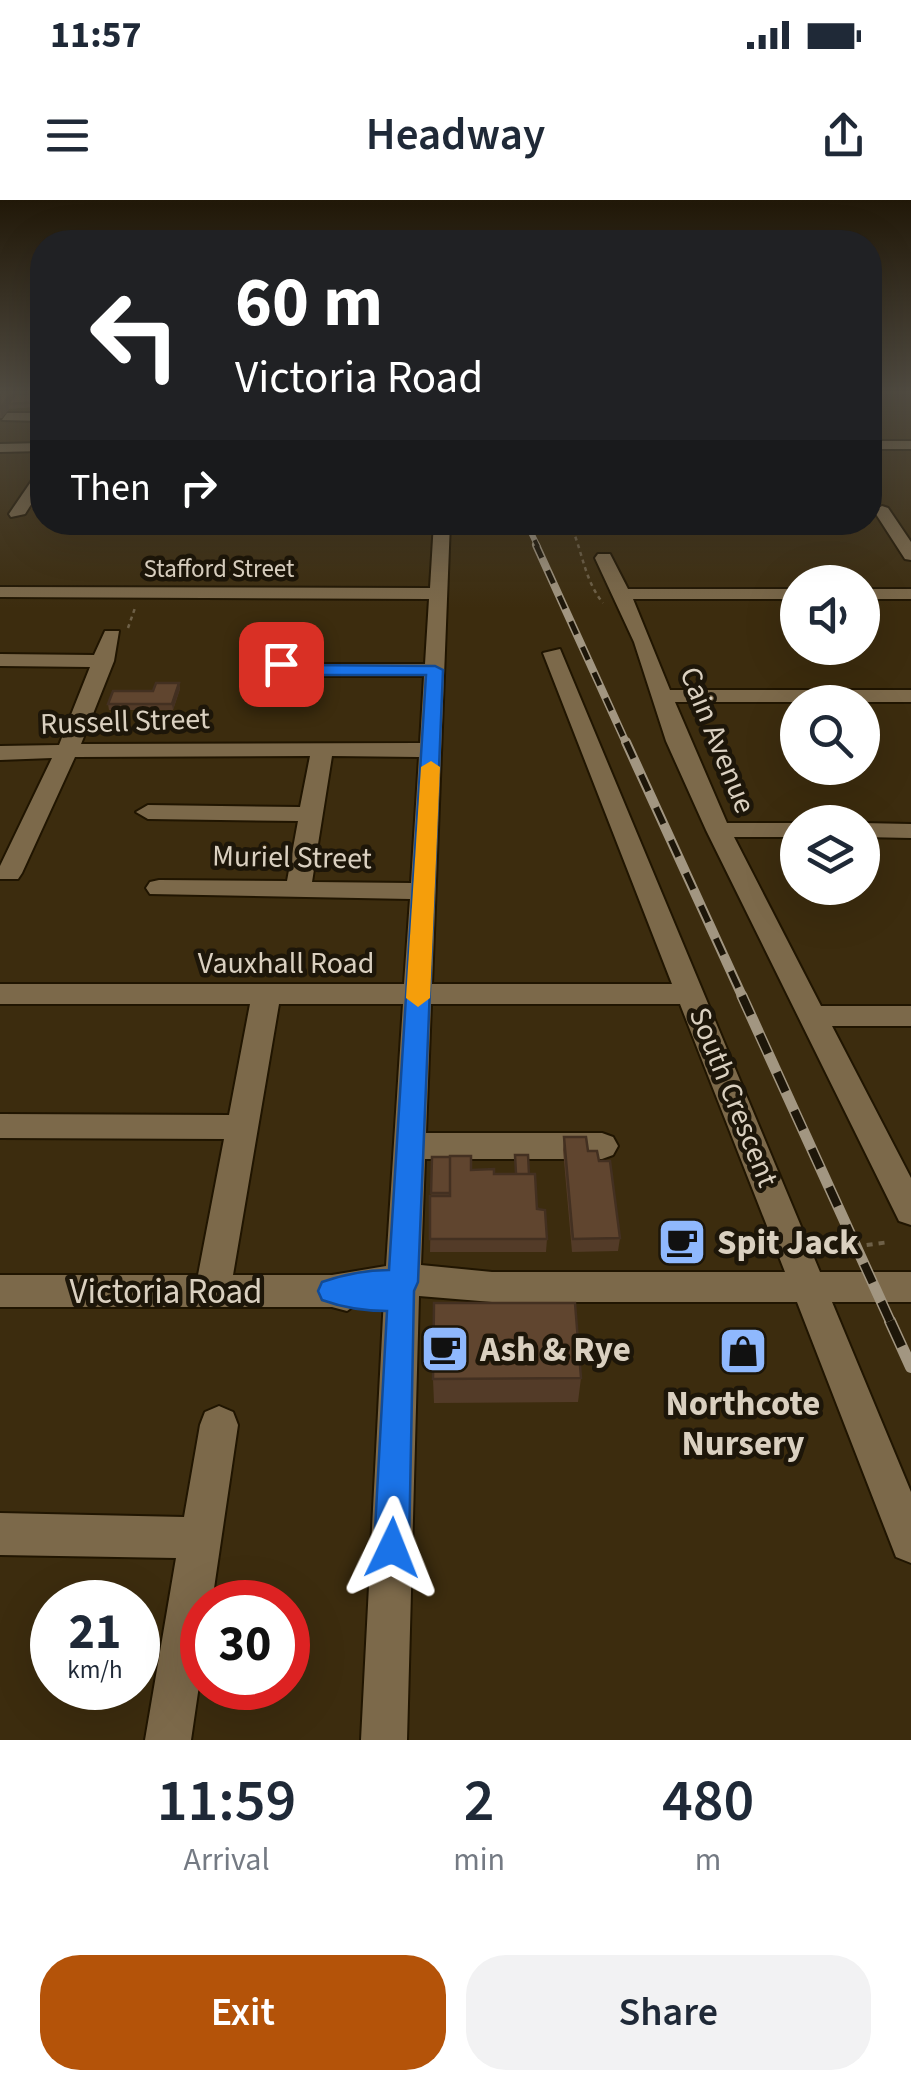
<!DOCTYPE html>
<html lang="en">
<head>
<meta charset="utf-8">
<style>
  :root { --surface:#fff; --page:#f2f2f3; --text:#1f2937; --muted:#747a83; --accent:#b45309 }
  body { margin:0; font-family:"Source Sans 3",sans-serif; background:var(--page); color:var(--text); height:100vh; display:flex; flex-direction:column; font-size:38px; white-space:nowrap }
  * { box-sizing:border-box; margin:0 }
  p { font-size:32px; color:var(--muted) }
  .icon { flex:none; width:55px; height:55px; fill:none; stroke:currentColor; stroke-width:2; stroke-linecap:round; stroke-linejoin:round }
  .map { position:relative; height:1540px; overflow:hidden }
  .sheet { display:flex; flex-direction:column; background:var(--surface); flex:1 }
  .sheet>* { flex:none }
  .banner { position:absolute; left:30px; top:30px; width:852px; height:305px; border-radius:40px; box-shadow:0 10px 40px #0002; background:#202124; color:#fff; overflow:hidden }
  .controls { position:absolute; left:780px; top:365px; display:grid; gap:20px }
  .controls a { display:grid; place-items:center; width:100px; height:100px; border-radius:50%; background:var(--surface); box-shadow:0 10px 40px #0002; font-size:50px }
  .speed { position:absolute; left:30px; top:1380px; display:flex; gap:20px; font-size:50px; font-weight:700; text-align:center }
  .speed>* { display:grid; place-content:center; width:130px; height:130px; border-radius:50%; background:var(--surface); box-shadow:0 10px 40px #0002; line-height:1 }
  .speed small { font-size:25px; font-weight:400 }
  .speed .limit { border:15px solid #d22; background:#fff; color:#111 }
  .pin { position:absolute; display:grid; place-items:center; width:85px; height:85px; color:#fff; margin:-42px; border-radius:20px; box-shadow:0 5px 15px #0006 }
  .me { position:absolute; width:110px; margin:-55px; rotate:2deg; stroke-linejoin:round; filter:drop-shadow(0 0 8px #0008) }
  .turn { display:flex; align-items:center; gap:35px; height:210px; padding:0 40px; font-size:45px }
  .turn .icon { width:130px; height:130px; stroke-width:2.5 }
  .turn b { display:block; font-size:70px; line-height:85px }
  .then { display:flex; align-items:center; height:95px; padding:0 40px; background:#0003; gap:20px; font-size:38px }
  .eta { display:flex; justify-content:space-evenly; align-items:center; height:170px; text-align:center }
  .eta b { font-size:60px; font-weight:600; line-height:70px }
  .primary-button { display:flex; gap:20px; margin-top:auto; padding:20px 40px }
  .primary-button a { flex:1; height:115px; border-radius:40px; background:var(--accent); color:#fff; font-size:40px; font-weight:600; line-height:115px; text-align:center }
  .primary-button a+a { background:var(--page); color:var(--text) }
  .status { display:flex; justify-content:space-between; align-items:center; height:70px; padding:0 50px; background:var(--surface); direction:ltr }
  .status svg { height:28px; fill:currentColor }
  header { display:flex; justify-content:space-between; align-items:center; height:130px; padding:0 40px; background:var(--surface); font-size:45px; font-weight:600 }
  .map>svg:first-child { display:block }
</style>
</head>
<body>
<div class="status"><b>11:57</b><svg viewBox="0 0 49 12"><path d="M0 12V9h3v3zM5 12V6h3v6zM10 12V3h3v9zM15 12V0h3v12zM26 1h20v11H26zM47 4h2v5h-2z"/></svg></div>
<header><svg class="icon" aria-label="menu" viewBox="0 0 24 24"><path d="M4 6h16M4 12h16M4 18h16"/></svg>Headway<svg class="icon" aria-label="share" viewBox="0 0 24 24"><path d="M12 15V3M7 8l5-5 5 5M5 13v7h14v-7"/></svg></header>
<div class="map">
<svg width="911" height="1540" viewBox="0 0 911 1540">
  <rect width="100%" height="100%" fill="#3c2c0e"/>
  <g fill="none" stroke-linecap="round" stroke-linejoin="round">
    <g stroke="#201501" stroke-width="4">
      <path id="minor" d="M7 213H42V221L2 220Z
        M870 241H911V249H870Z
        M42 243V251L0 252V244Z
        M42 271V287L25 314 11 317 9 314 37 273Z
        M882 306 888 308 911 342V360L905 359 874 311Z
        M434 322H450L432 784H672L543 453 560 449 820 1072H911V1102H832L911 1292V1363L896 1357 797 1102H492L419 1096 407 1540H361L384 1097 362 1100 347 1111 332 1107H0V1075H198L224 939 0 938V914L229 915 250 804H0V784H404L410 699 150 694 146 688 150 682 159 680 287 681 298 621 148 619 136 612 148 605 300 607 310 556 75 557 22 673 18 679H0V666L52 558 0 560V546L59 545 90 467 0 466V454L94 455 105 431H119L114 461 81 544 420 543 424 476H297L271 464 281 458 299 464H425L429 399 0 397V387L430 388ZM332 556 419 557 411 683 312 682ZM279 804H403L386 1066 332 1075H233ZM431 804H680L785 1072H492L421 1065 425 959H602L613 955 618 946 613 937 602 933H426Z
        M495 322H512L515 327 507 332Z
        M598 354H610L628 389H798V399H633L670 490H911V502H675L727 623H798V637H734L821 806H911V826H832L911 978V1025L899 1021 706 630 666 541 634 442 595 358Z
        M862 389H911V399H862Z
        M862 623 911 624V638L862 637Z
        M219 1206 233 1212 238 1225 212 1402H202V1465L191 1540H145L176 1358 0 1355V1313L184 1317 200 1225 205 1212Z"/>
    </g>
    <path stroke="#6e6047" stroke-width="2.5" stroke-dasharray="4 4" stroke-linecap="butt" d="M569 322C583 350 583 378 603 403
      M128 428 135 408"/>
    <path stroke="#6e6047" stroke-width="4" stroke-dasharray="6 6" stroke-linecap="butt" d="M831 1050 889 1042"/>
    <use href="#minor" fill="#7c694a" fill-rule="evenodd"/>
    <g stroke="#a29681" stroke-width="6">
      <path id="rail-far4" d="M526 322 538 347"/>
    </g>
    <g stroke="#a29681" stroke-width="8">
      <path id="rail-far3" d="M536 345 627 545"/>
    </g>
    <g stroke="#a29681" stroke-width="10">
      <path id="rail-far2" d="M626 542 743 798"/>
    </g>
    <g stroke="#a29681" stroke-width="11">
      <path id="rail-far1" d="M742 796 891 1123"/>
    </g>
    <g stroke="#a29681" stroke-width="12">
      <path id="rail" d="M890 1121 911 1167"/>
    </g>
    <use href="#rail-far4" stroke="#1d1609" stroke-width="4" stroke-dasharray="10" stroke-linecap="butt"/>
    <use href="#rail-far3" stroke="#1d1609" stroke-width="5" stroke-dasharray="14" stroke-linecap="butt"/>
    <use href="#rail-far2" stroke="#1d1609" stroke-width="6" stroke-dasharray="18" stroke-linecap="butt"/>
    <use href="#rail-far1" stroke="#1d1609" stroke-width="8" stroke-dasharray="21" stroke-linecap="butt"/>
    <use href="#rail" stroke="#1d1609" stroke-width="9" stroke-dasharray="28" stroke-linecap="butt"/>
  </g>
  <path fill="#533b28" d="M0 192 15 194H41L42 192V212H37L36 207 9 209 2 218H0Z
    M42 216V240H40L37 225Z
    M42 281V302H38L36 291Z
    M179 483 180 489 173 510H109L108 504Z
    M564 937 588 951 599 961 620 1038 618 1051 572 1052 563 950Z
    M515 955 529 974 547 1039 546 1052H430L432 957 471 970 494 974H515Z
    M581 1178 578 1202 434 1203 433 1179Z"/>
  <path fill="#433021" d="M12 192H15L16 199 8 204 9 209 2 218 0 208Z
    M179 483 180 489 173 510 172 504Z"/>
  <path fill="#60452f" stroke="#433021" stroke-width="2.5" d="M0 192H12L0 208Z
    M42 192V202H35Z
    M15 194H41L35 202H40L8 204Z
    M42 281V291H36Z
    M156 483H179L172 504H108L113 491H153Z
    M564 937H586L588 951H597L599 961H610L620 1038 573 1039Z
    M515 955H528L529 974H516Z
    M450 956H471V970L494 969V974H535L537 1009 545 1010 547 1039H430V996H450Z
    M432 957H450V993H431Z
    M434 1103H575L581 1178 433 1179Z"/>
  <linearGradient id="sky" x2="0" y2="1"><stop stop-color="#211808"/><stop offset="0.47" stop-color="#504b41"/><stop offset="1" stop-color="#504b41" stop-opacity="0"/></linearGradient>
  <rect width="911" height="408" fill="url(#sky)"/>
  <path fill="#1a73e8" stroke="#114b97" stroke-width="2.5" d="M281 459 302 465 435 466 443 470 418 1082 414 1091 409 1348 404 1360 392 1365 380 1360 374 1348 387 1111C363 1111 344 1108 322 1100L318 1091 322 1082C345 1074 365 1070 389 1070L426 475H300L275 468 273 464Z"/>
  <path fill="#f59e0b" d="M431 561 440 567 430 798 418 807 406 798 421 567Z"/>
  <defs>
    <g id="cafe-square" transform="scale(2.5)"><rect x="-9" y="-9" width="18" height="18" rx="4" fill="#8fb8fd" stroke="#1d1609"/><path d="M-5.5-4.5H6V0H3Q3 3.5 0 3.5H-2.5Q-5.5 3.5-5.5 0ZM3-3.2v2h1.7v-2ZM-6 4.5H4V6H-6Z" fill="#111"/></g>
    <g id="shop-square" transform="scale(2.5)"><rect x="-9" y="-9" width="18" height="18" rx="4" fill="#8fb8fd" stroke="#1d1609"/><path d="M-5-2.5h2.3a2.7 3.5 0 0 1 5.4 0H5L5.5 6h-11ZM-1.5-2.5h3a1.5 2.3 0 0 0-3 0Z" fill="#111"/></g>
  </defs>
  <g fill-rule="evenodd">
    <use href="#cafe-square" x="682" y="1042"/>
    <use href="#cafe-square" x="445" y="1149"/>
    <use href="#shop-square" x="743" y="1151"/>
  </g>
  <g text-anchor="middle" stroke-width="9" stroke-linejoin="round" paint-order="stroke">
    <g font-size="25" fill="#dad0c0" stroke="#1d1609">
      <text x="219" y="377">Stafford Street</text>
    </g>
    <g font-size="30" fill="#dad0c0" stroke="#1d1609">
      <text transform="translate(125 521) rotate(-2)" y="10">Russell Street</text>
      <text transform="translate(718 540) rotate(68)" y="10">Cain Avenue</text>
      <text transform="translate(292 657) rotate(1)" y="10">Muriel Street</text>
      <text x="286" y="773">Vauxhall Road</text>
      <text transform="translate(734 897) rotate(68)" y="10">South Crescent</text>
    </g>
    <g font-size="35" font-weight="bold" fill="#dad0c0" stroke="#1d1609" text-anchor="start">
      <text x="717" y="1054">Spit Jack</text>
      <text x="480" y="1161">Ash &amp; Rye</text>
      <text x="743" y="1215" text-anchor="middle">Northcote<tspan x="743" dy="40">Nursery</tspan></text>
    </g>
    <g font-size="35" fill="#dad0c0" stroke="#1d1609">
      <text x="166" y="1103">Victoria Road</text>
    </g>
  </g>
</svg>
<div class="controls">
<a><svg class="icon" aria-label="sound" viewBox="0 0 24 24"><path d="M4 9h4l5-4v14l-5-4H4zM17 9q2 3 0 6"/></svg></a>
<a><svg class="icon" aria-label="search" viewBox="0 0 24 24"><circle cx="10" cy="10" r="6"/><path d="M15 15l6 6"/></svg></a>
<a><svg class="icon" aria-label="layers" viewBox="0 0 24 24"><path d="M12 4l9 5-9 5-9-5zM3 14l9 5 9-5"/></svg></a>
</div>
<div class="speed"><div>21<small>km/h</small></div><div class="limit">30</div></div>
<div class="pin" style="left:281px;top:464px;background:#d93025"><svg class="icon" aria-label="arrive" viewBox="0 0 24 24"><path d="M6 21V4h12l-3 4 3 4H6"/></svg></div>
<svg class="me" style="left:392px;top:1348px" viewBox="-20 -20 40 40"><path d="M0-17L14 15 0 8-14 15z" fill="#1a73e8" stroke="#fff" stroke-width="4"/></svg>
<div class="banner">
<div class="turn"><svg class="icon" aria-label="left" viewBox="0 0 24 24"><path d="M17 20v-9H6M10 6l-5 5 5 5"/></svg><div><b>60 m</b>Victoria Road</div></div>
<div class="then">Then<svg class="icon" aria-label="right" viewBox="0 0 24 24"><path d="M7 20v-9h11M14 6l5 5-5 5"/></svg></div>
</div>
</div>
<section class="sheet">
<div class="eta">
<div><b>11:59</b><p>Arrival</p></div>
<div><b>2</b><p>min</p></div>
<div><b>480</b><p>m</p></div>
</div>
<div class="primary-button"><a>Exit</a><a>Share</a></div>
</section>
</body>
</html>
